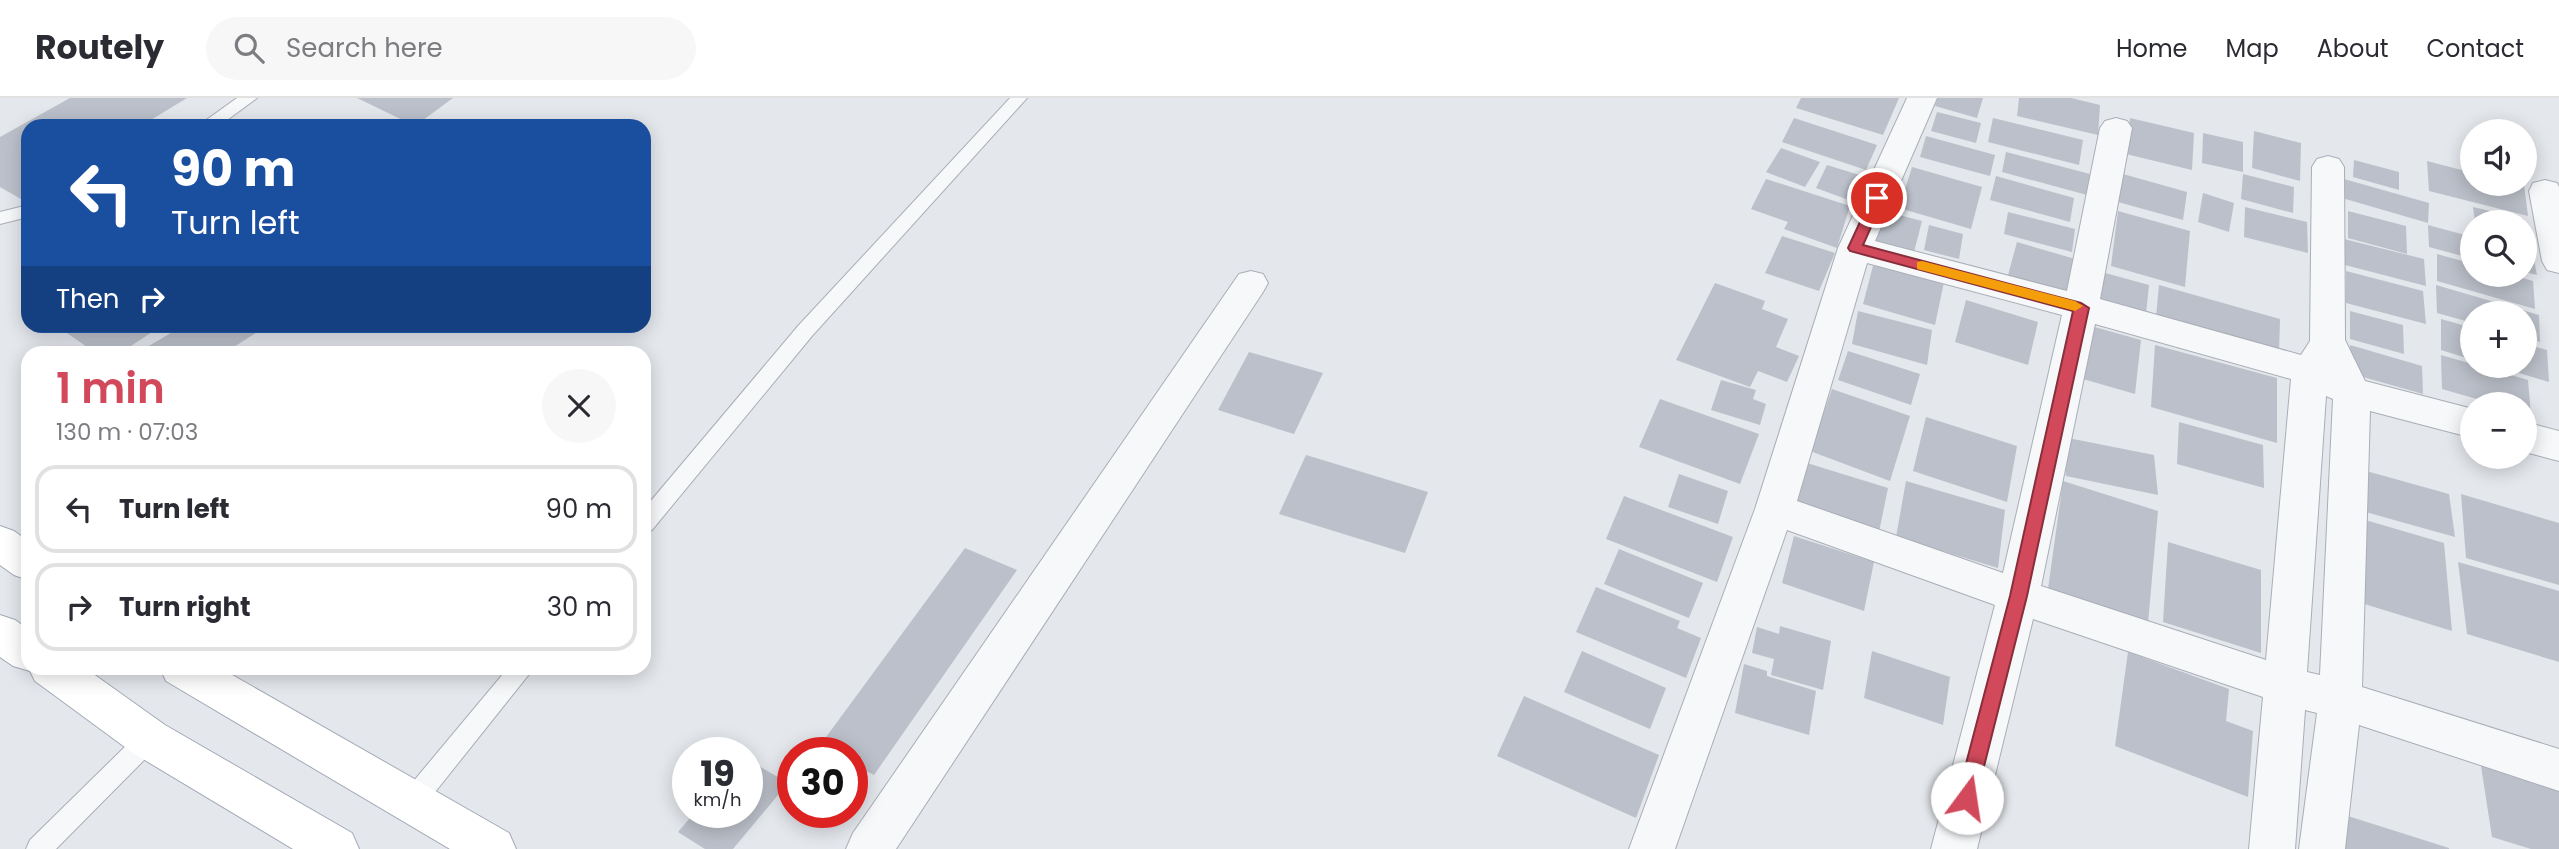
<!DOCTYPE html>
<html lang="en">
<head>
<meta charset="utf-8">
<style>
  :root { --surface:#fff; --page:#f7f7f7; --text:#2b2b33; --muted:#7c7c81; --line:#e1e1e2; --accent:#d1495b }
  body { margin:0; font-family:Poppins,sans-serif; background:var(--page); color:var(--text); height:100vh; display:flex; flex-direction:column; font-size:26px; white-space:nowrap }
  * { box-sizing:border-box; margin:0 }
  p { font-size:23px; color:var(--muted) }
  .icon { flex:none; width:38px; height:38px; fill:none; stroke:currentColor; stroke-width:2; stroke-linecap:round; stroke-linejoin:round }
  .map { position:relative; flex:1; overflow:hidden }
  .details { position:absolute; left:21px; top:248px; width:630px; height:329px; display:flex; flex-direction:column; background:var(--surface); border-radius:21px; box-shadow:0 4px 18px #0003 }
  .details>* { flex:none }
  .banner { position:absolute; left:21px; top:21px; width:630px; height:214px; border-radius:21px; box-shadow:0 4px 18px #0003; background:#1a4fa0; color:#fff; overflow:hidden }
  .controls { position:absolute; left:2460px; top:21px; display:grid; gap:14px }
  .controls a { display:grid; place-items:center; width:77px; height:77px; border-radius:50%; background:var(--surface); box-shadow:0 4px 18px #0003; font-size:35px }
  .speed { position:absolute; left:672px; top:639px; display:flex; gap:14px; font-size:35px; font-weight:700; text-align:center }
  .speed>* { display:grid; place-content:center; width:91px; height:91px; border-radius:50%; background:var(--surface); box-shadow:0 4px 18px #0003; line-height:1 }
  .speed small { font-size:18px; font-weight:400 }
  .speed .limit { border:10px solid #d22; background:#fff; color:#111 }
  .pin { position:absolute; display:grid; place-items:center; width:60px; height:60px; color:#fff; margin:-30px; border:4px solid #fff; border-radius:50%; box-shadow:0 2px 7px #0007 }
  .me { position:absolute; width:77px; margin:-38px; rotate:14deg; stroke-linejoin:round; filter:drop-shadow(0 0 5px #0008) }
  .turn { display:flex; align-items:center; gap:24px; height:147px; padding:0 35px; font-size:32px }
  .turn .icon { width:91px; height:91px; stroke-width:2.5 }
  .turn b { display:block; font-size:49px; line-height:60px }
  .then { display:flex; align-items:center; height:66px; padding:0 35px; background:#0003; gap:14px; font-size:26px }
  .round { display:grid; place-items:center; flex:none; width:74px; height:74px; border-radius:37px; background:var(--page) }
  .headline { display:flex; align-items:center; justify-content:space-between; height:119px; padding:0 35px }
  h1 { font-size:42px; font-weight:600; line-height:52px; color:var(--accent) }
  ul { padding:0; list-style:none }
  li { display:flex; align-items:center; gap:21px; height:88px; margin:0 14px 10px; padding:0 21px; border:4px solid var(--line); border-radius:21px }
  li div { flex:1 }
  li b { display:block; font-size:26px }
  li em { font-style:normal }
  header { display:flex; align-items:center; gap:42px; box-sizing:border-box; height:98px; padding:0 35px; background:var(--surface); border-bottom:2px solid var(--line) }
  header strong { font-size:33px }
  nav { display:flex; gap:38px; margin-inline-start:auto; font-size:24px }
  .search { width:490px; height:63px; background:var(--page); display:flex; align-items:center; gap:18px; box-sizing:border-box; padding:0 24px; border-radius:38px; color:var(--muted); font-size:26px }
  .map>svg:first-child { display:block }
</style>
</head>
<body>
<header>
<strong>Routely</strong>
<div class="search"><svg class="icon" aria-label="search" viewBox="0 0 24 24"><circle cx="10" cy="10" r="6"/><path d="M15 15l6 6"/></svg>Search here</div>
<nav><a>Home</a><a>Map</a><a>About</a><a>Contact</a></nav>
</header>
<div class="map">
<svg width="2559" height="751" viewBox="0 0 2559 751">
  <rect width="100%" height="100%" fill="#e4e7ec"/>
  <path fill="#bbc0ca" d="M70 0H187L141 28H28V97L21 101 0 89V39Z
    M357 0H453L415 28Z
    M1801 0H1899L1883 37 1796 10Z
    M1938 0H1983L1977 20 1935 8Z
    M2019 0H2071L2100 7 2098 37 2017 18Z
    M1937 14 1981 25 1976 45 1931 33Z
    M1794 20 1877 47 1866 72 1782 44Z
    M1993 20 2083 42 2079 67 1988 44Z
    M2130 20 2194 35 2192 72 2126 56Z
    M2254 33 2301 45 2300 83 2252 70Z
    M2203 35 2243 44V74L2202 65Z
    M1926 38 1995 57 1990 78 1920 59Z
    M1781 50 1820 64 1805 89 1766 74Z
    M2006 54 2090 76 2087 97 2002 74Z
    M2354 62 2399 74V92L2353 79Z
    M2427 63 2473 75V86L2524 87 2528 118 2429 93Z
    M1827 67 1866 79 1854 104 1816 90Z
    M1912 69 1982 89 1971 131 1899 110Z
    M2123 76 2187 94 2183 122 2118 104Z
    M2243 76 2294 89 2293 115 2241 101Z
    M1996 78 2074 100 2070 124 1990 102Z
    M1766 81 1850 108 1837 150 1784 131 1788 124 1751 111Z
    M2344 81 2429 105 2428 125 2342 100Z
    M2203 95 2234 105 2229 134 2198 124Z
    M2245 109 2307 124 2308 155 2244 139Z
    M2473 109 2524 121 2525 124H2475Z
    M1880 112 1922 123 1913 158 1871 146Z
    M2118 113 2190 133 2185 189 2111 168Z
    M2348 113 2406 128 2407 156 2348 140Z
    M2008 114 2075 131 2072 154 2004 136Z
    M1929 127 1963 136 1959 161 1924 152Z
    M2428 127 2465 137 2466 159 2429 149Z
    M1782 138 1835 155 1819 193 1765 175Z
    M2344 141 2424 161 2426 188 2345 167Z
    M2017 144 2075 161 2066 200 2007 181Z
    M2525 151 2532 152 2537 177 2525 174Z
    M2437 156 2473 166V177H2512L2533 183 2535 211 2437 183Z
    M1874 164 1944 184 1935 227 1863 206Z
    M2098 173 2149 187 2146 216 2095 201Z
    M2346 173 2423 193 2426 226 2346 205Z
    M1715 185 1765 203 1762 211 1788 221 1776 249 1799 258 1787 284 1758 273 1750 289 1676 262Z
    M2159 187 2280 221 2279 255 2156 219Z
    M2436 187 2539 217 2540 244 2525 240V215H2473V225L2437 215Z
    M1966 202 2038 224 2028 267 1955 244Z
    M1858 213 1932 232 1927 267 1852 246Z
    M2350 213 2403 227 2404 256 2350 241Z
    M2441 221 2473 230V262L2441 252Z
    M57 228H161L119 256H97Z
    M183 228H263L265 229 223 256H154L147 249Z
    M2091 228 2141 242 2135 296 2083 281Z
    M2525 246 2547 252 2549 284 2496 268H2525Z
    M2155 247 2277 280V345L2151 309Z
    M2350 247 2422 268 2423 296 2349 275Z
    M1848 253 1920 276 1911 307 1838 282Z
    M1249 254 1323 275 1294 336 1218 312Z
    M2441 257 2528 282 2531 317 2525 315V306H2494L2442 291Z
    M1721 282 1756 292 1753 301 1766 306 1760 327 1711 312Z
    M1832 291 1910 318 1890 383 1810 353Z
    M1660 301 1759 336 1740 386 1639 349Z
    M1926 319 2017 348 2007 404 1913 373Z
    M2179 324 2263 347 2264 390 2177 366Z
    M2063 339 2154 357 2158 397 2066 378Z
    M1306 357 1428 394 1405 455 1279 416Z
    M1807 365 1888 390 1879 434 1795 407Z
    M2359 371 2449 396 2455 439 2362 413Z
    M1679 376 1728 393 1718 426 1668 409Z
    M1906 383 2005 412 1998 470 1896 439Z
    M2063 383 2158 413 2148 525 2048 491Z
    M2461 396 2559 425V487L2466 460Z
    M1624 398 1733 439 1717 484 1606 441Z
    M2355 419 2444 445 2452 533 2358 504Z
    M1794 438 1874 464 1864 513 1782 485Z
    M2168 444 2261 472V555L2163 524Z
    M965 450 1017 472 874 677 852 666V654H828L818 650Z
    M1619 451 1703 485 1689 520 1604 486Z
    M2458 464 2559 493V564L2467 536Z
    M1596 489 1680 523 1677 530 1701 540 1686 580 1576 534Z
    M1780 528 1831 543 1823 592 1771 577 1774 561 1752 555 1757 529 1779 536Z
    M1582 553 1666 590 1650 631 1564 594Z
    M1872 553 1950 579 1943 627 1864 600Z
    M2128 554 2229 591 2226 623 2253 633 2248 699 2115 648Z
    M1744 566 1767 573V578L1816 593 1809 637 1735 615Z
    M1524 598 1659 657 1636 720 1497 658Z
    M747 661 788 685 733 751H705L678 734 695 714H747Z
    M2481 668 2559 690V751H2531L2492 739Z
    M2332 713 2449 750V751H2335Z"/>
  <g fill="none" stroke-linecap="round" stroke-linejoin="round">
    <g stroke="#a9aeb7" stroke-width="2">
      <path id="lane" d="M237 0H257L219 28H198Z
        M1010 0H1027L812 238 652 432 644 435V411L798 228Z
        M28 107V119L0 126V114Z
        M508 570H534L420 713 411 717 402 713 399 705 402 697Z
        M149 630 157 633 161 641 157 649 56 751H26L30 742 141 633Z"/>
    </g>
    <g stroke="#a9aeb7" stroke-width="2">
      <path id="street" d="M1907 0H1937L1875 143 2067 193 2100 30 2105 23 2116 20 2127 23 2132 30 2100 201 2301 257 2310 243 2312 69 2317 61 2328 58 2339 61 2344 69 2345 242 2365 283 2473 311V340L2370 313 2362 589 2559 651V693L2359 627 2345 751H2299L2317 615 2305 612 2295 751H2249L2263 599 2033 521 1977 751H1931L1995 507 1787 432 1675 751H1629L1755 411 1838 150ZM1867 165 2062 217 2003 475 1797 403ZM2095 226 2291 281 2266 562 2041 488ZM2326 298 2333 301 2320 577 2307 574Z
        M2545 82 2557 85 2559 89V175L2547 172 2542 163 2529 93 2533 85Z
        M1251 173 1263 176 1268 185 1263 194 896 751H846L853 735 1239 176Z
        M2525 324 2559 333V363L2525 354Z"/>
    </g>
    <g stroke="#a3abb8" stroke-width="2">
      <path id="primary" d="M0 428 14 433 28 443V482L14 477 0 467Z
        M0 517 15 522 28 531V570H85L165 627 352 735 359 751H293L133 655 35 583 30 573 13 568 0 559Z
        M160 570H220L509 735 516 751H450L166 583Z"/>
    </g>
    <use href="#lane" fill="#f7f8fa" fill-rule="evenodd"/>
    <use href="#street" fill="#f7f8fa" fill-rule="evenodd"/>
    <use href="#primary" fill="#fff" fill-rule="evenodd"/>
  </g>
  <path fill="#d1495b" stroke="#882f3b" stroke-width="2" d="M1877 95 1884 100 1863 147 2081 205 2089 210 2027 498 1976 700 1973 707 1967 709 1960 707 1957 700 2010 498 2073 213 1850 153 1848 150 1871 100Z"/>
  <path fill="#f59e0b" d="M1922 163 2075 203 2083 208 2075 213 1917 171V164Z"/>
</svg>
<div class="controls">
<a><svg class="icon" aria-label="sound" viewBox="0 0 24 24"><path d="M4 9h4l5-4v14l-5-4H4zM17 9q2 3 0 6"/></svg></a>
<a><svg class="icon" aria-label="search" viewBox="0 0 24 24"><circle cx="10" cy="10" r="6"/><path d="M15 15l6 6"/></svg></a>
<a>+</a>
<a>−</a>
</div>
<div class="speed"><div>19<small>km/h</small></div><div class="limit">30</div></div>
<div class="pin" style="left:1877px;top:100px;background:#d93025"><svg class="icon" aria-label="arrive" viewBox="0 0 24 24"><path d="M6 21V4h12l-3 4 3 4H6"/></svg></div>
<svg class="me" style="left:1967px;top:700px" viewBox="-20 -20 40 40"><circle r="19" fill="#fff"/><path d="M0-13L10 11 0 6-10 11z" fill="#d1495b"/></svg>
<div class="banner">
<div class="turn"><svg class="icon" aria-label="left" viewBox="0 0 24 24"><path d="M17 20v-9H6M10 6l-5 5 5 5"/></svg><div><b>90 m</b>Turn left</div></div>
<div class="then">Then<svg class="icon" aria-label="right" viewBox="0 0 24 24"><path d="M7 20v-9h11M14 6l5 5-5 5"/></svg></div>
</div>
<section class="details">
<div class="headline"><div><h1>1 min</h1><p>130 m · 07:03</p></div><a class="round"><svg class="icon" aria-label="close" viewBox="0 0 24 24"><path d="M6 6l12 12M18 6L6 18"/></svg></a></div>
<ul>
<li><svg class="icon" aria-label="left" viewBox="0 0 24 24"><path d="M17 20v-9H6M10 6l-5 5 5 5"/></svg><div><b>Turn left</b></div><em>90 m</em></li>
<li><svg class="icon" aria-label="right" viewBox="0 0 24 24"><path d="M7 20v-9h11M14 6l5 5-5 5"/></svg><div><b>Turn right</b></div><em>30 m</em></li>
</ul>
</section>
</div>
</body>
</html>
